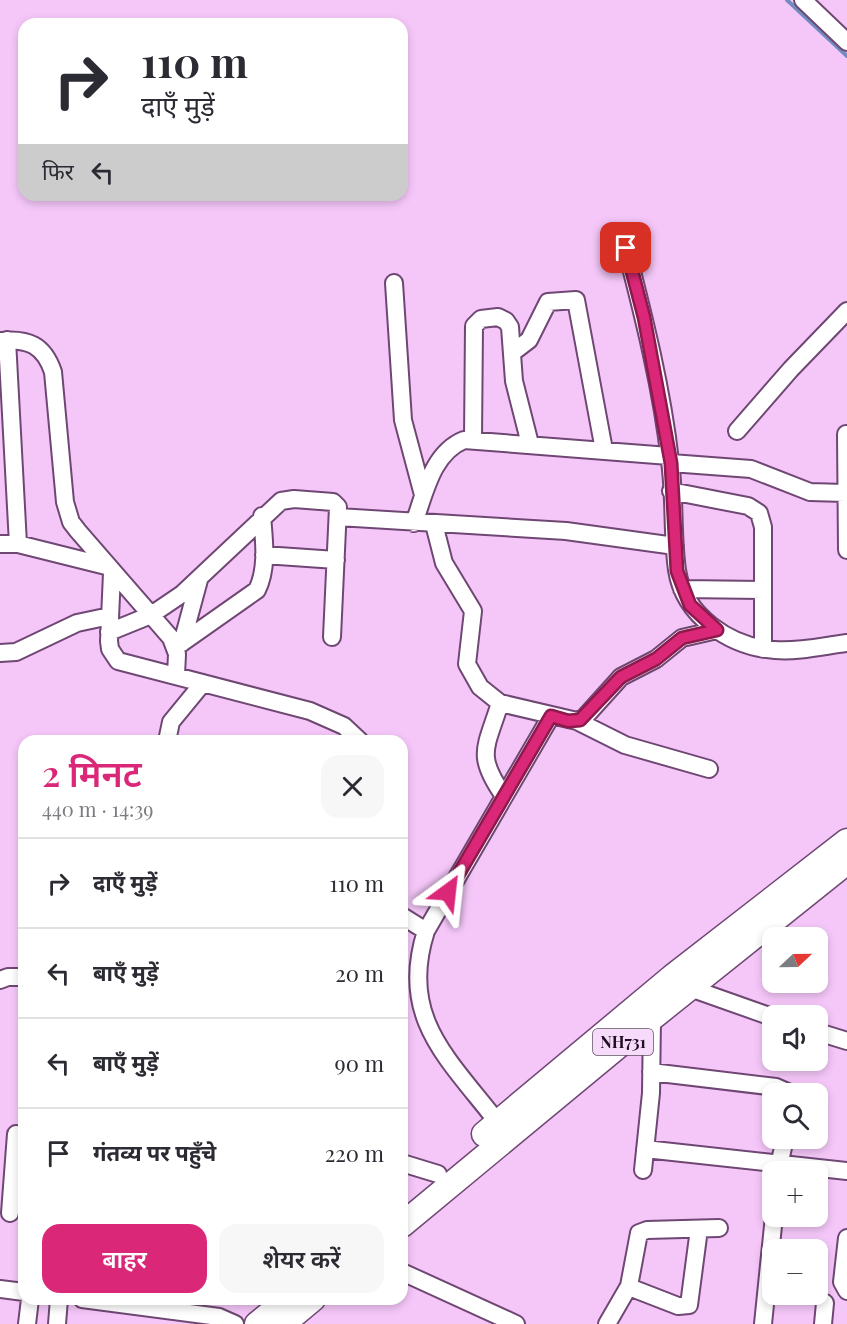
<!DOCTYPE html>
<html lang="hi">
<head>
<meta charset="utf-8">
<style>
  :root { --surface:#fff; --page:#f7f7f7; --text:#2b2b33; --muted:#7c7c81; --line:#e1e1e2; --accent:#db2777 }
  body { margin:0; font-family:"Playfair Display","Noto Sans Devanagari",serif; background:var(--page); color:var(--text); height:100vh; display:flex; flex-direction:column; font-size:22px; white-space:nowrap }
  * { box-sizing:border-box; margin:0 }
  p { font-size:20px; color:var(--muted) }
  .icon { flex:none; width:33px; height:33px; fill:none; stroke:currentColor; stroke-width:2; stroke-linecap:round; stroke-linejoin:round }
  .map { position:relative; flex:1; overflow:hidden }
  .details { position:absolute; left:18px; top:735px; width:390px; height:570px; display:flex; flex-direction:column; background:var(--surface); border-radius:18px; box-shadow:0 3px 9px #0003 }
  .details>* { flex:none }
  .top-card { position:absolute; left:18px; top:18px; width:390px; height:183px; border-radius:18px; box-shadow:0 3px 9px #0003; background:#fff; color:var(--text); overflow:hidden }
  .needle { width:39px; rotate:68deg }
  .tools { position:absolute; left:762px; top:927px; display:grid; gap:12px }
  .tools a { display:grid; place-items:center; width:66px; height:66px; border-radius:12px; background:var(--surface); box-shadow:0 3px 9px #0003; font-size:30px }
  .pin { position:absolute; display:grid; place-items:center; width:51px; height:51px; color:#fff; margin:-26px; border-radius:12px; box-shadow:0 3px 9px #0006 }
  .me { position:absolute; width:66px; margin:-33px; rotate:30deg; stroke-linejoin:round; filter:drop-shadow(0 0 4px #0008) }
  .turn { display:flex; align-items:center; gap:21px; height:126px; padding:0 24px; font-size:27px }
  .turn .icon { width:78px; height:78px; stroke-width:2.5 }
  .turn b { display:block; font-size:42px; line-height:51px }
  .then { display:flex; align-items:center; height:57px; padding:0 24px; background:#0003; gap:12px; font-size:22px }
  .round { display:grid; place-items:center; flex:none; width:63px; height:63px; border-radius:18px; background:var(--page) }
  .overview { display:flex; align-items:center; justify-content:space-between; height:102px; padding:0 24px }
  h1 { font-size:36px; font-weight:600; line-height:45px; color:var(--accent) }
  .primary-button { display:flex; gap:12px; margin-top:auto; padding:12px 24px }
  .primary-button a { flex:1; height:69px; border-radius:18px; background:var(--accent); color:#fff; font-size:24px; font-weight:600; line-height:69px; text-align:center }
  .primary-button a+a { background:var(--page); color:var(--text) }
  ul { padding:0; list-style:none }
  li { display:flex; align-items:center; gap:18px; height:90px; padding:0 24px; border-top:2px solid var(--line) }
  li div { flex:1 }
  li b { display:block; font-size:22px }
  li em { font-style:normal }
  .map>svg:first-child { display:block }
</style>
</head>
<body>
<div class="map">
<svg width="847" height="1324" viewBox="0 0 847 1324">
  <rect width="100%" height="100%" fill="#f5c7f9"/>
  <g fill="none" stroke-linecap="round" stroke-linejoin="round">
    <path stroke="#708cc1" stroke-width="4" d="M787 0 847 56"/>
    <g stroke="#6f4773" stroke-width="20">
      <path id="minor" d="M803 0 847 42
        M626 248C644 318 662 389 670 461 675 497 672 534 677 570 684 616 730 647 775 650 798 652 823 646 847 643
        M394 283 403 420 423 495
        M7 340 18 544
        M0 341C28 338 44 345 53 372L65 502 71 522 78 531 171 638 177 654 176 675
        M512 353 529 340 548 302 576 300 604 450
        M737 431 791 369 847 311
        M846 434 847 550
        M473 439 474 326 481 319 498 317 506 321 510 327 514 381 530 444
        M671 463 751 469 810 492 845 493
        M671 491 748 506 759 513 763 527V649
        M338 517 566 531 675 546
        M414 523C425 493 432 453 464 440L669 456
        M434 524 444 563 473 611 467 664 480 687 500 703 577 721 584 718 621 677 656 659 682 638 717 630
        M0 544H18L106 566
        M264 555 336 560
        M112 573 109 641 110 649 118 661 310 711 344 726 360 741
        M682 589 763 590
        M109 632 151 615 182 594 281 501 294 499 333 502 338 507 332 637
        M182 643 199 580
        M176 647 257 590C268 568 264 540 262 516
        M0 653 16 652 77 623 110 616
        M500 703C486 748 475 755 504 796
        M577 721 625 745 709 769
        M167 741 171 722 203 683
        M402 916 426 931
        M0 980 8 977H24
        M690 988 772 1017
        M818 1032 847 1041
        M651 1072 776 1087 792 1094
        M498 1123C449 1059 398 1018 426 931L551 716
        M645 1149 847 1171
        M402 1163 438 1174
        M643 1170 651 1093 652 1018
        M778 1171 785 1138
        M10 1213 16 1134
        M847 1238 842 1282 847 1291
        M402 1272 516 1324
        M629 1287 678 1306 689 1305 699 1229
        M0 1289 24 1292
        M82 1299 219 1317 235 1324
        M27 1324 30 1299
        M57 1324 59 1299
        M607 1324 629 1286 639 1233 647 1230 719 1228
        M763 1324 774 1216
        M823 1324 825 1303"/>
    </g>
    <g stroke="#6f4773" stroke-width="27">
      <path id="highway" d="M484 1134 672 977 847 841
        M402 1225 652 1018 847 862
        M257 1324 288 1299
        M283 1324 313 1299"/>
    </g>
    <use href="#minor" stroke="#fff" stroke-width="16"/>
    <use href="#highway" stroke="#fff" stroke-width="24"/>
  </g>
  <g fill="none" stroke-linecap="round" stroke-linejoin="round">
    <g stroke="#8e194d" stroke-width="15">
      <path id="route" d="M448 892 551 716 568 721 580 720 621 677 656 659 682 638 717 630 690 605 677 571 671 463 644 317 626 248"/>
    </g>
    <use href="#route" stroke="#db2777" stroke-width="10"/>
  </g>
  <g text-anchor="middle" stroke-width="5" stroke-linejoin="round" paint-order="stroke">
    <rect fill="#f7dbfa" stroke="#614d64" stroke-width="1.5" x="593" y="1029" width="60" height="26" rx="4.5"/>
    <g font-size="16" font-weight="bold" fill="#211023">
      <text x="623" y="1048">NH731</text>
    </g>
  </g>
</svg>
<div class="tools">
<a><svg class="needle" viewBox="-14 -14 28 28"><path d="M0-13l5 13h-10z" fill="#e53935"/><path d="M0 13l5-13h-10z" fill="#7c7c81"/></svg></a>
<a><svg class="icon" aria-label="sound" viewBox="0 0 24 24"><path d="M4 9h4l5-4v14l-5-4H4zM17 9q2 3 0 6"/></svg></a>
<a><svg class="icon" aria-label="search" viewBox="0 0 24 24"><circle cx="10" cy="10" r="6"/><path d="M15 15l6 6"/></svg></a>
<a>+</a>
<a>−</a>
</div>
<div class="pin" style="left:626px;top:248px;background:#d93025"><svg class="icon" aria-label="arrive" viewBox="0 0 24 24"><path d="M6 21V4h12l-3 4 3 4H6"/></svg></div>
<svg class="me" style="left:448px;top:892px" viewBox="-20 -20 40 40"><path d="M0-17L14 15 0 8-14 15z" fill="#db2777" stroke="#fff" stroke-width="4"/></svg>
<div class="top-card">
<div class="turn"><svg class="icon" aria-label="right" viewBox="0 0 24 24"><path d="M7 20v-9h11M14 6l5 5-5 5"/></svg><div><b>110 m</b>दाएँ मुड़ें</div></div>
<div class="then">फिर<svg class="icon" aria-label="left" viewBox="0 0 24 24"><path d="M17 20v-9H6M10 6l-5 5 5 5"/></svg></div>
</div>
<section class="details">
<div class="overview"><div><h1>2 मिनट</h1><p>440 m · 14:39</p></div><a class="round"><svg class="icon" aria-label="close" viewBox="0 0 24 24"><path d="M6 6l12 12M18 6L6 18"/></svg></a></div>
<ul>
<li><svg class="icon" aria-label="right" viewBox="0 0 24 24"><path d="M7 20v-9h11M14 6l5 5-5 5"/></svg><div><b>दाएँ मुड़ें</b></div><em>110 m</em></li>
<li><svg class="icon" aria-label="left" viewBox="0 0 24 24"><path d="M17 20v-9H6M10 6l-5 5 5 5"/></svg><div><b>बाएँ मुड़ें</b></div><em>20 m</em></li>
<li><svg class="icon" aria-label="left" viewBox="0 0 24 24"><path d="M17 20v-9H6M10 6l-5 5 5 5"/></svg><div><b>बाएँ मुड़ें</b></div><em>90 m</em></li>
<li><svg class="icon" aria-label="arrive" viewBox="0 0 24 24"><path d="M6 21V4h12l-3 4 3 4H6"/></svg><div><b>गंतव्य पर पहुँचे</b></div><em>220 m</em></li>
</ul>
<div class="primary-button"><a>बाहर</a><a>शेयर करें</a></div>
</section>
</div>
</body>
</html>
